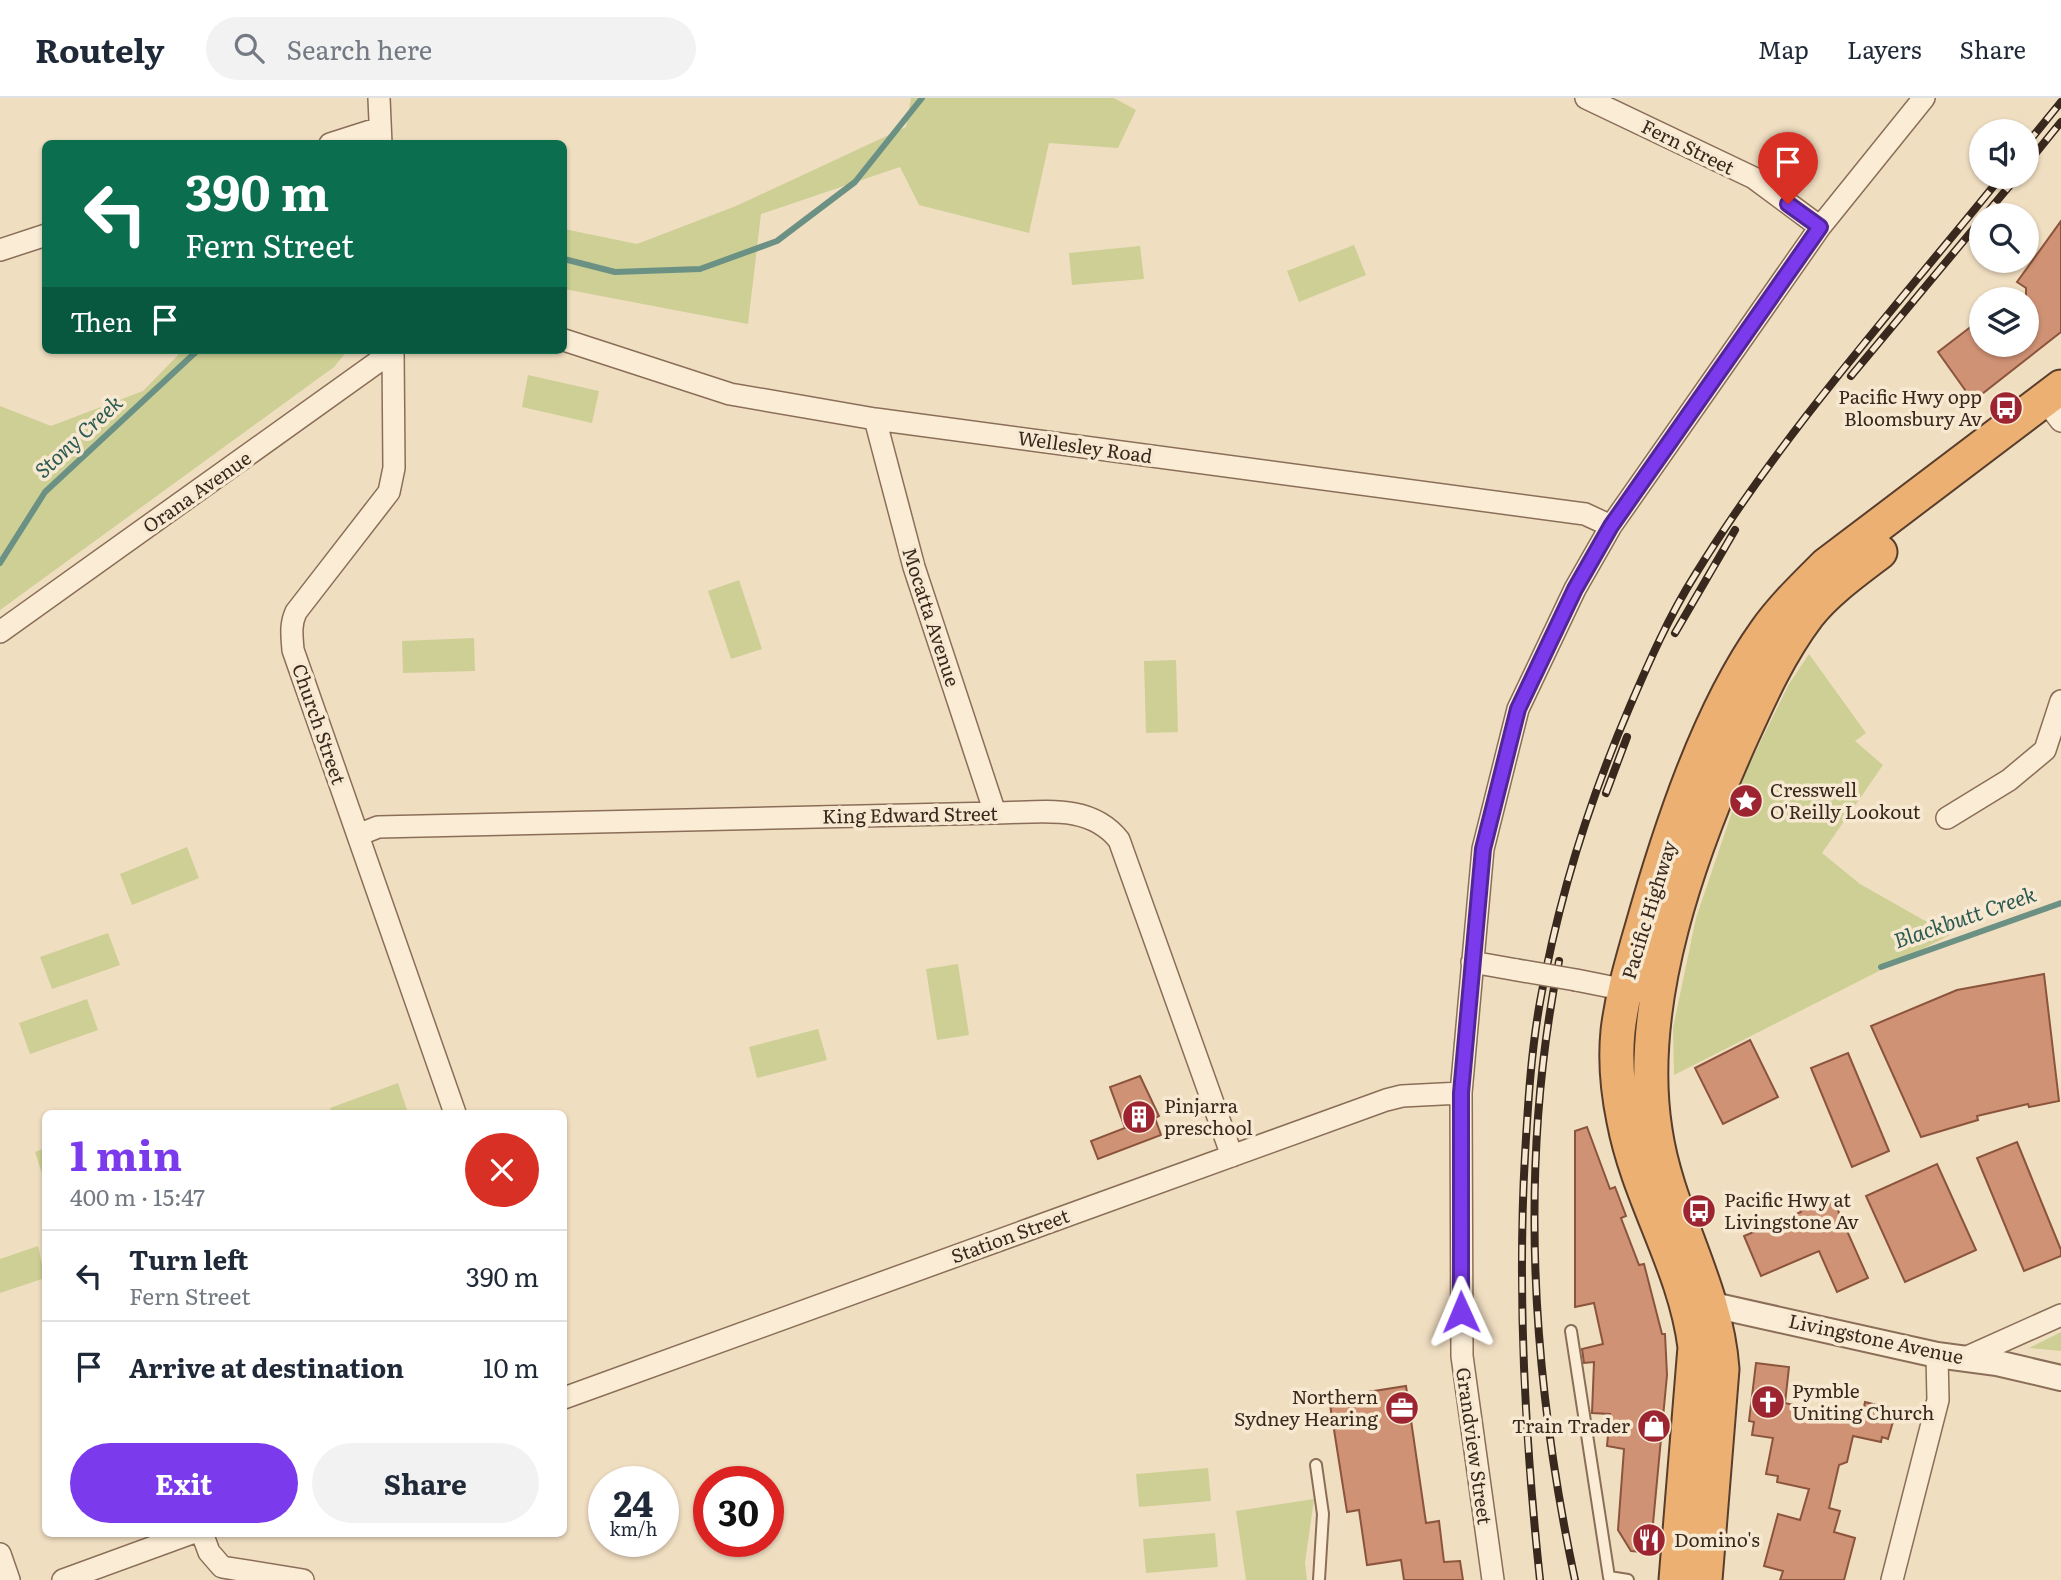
<!DOCTYPE html>
<html lang="en">
<head>
<meta charset="utf-8">
<style>
  :root { --surface:#fff; --page:#f2f2f3; --text:#1f2937; --muted:#747a83; --line:#e0e1e3; --accent:#7c3aed }
  body { margin:0; font-family:Literata,serif; background:var(--page); color:var(--text); height:100vh; display:flex; flex-direction:column; font-size:26px; white-space:nowrap }
  * { box-sizing:border-box; margin:0 }
  p { font-size:23px; color:var(--muted) }
  .icon { flex:none; width:38px; height:38px; fill:none; stroke:currentColor; stroke-width:2; stroke-linecap:round; stroke-linejoin:round }
  .map { position:relative; flex:1; overflow:hidden }
  .sheet { position:absolute; left:42px; top:1012px; width:525px; height:427px; display:flex; flex-direction:column; background:var(--surface); border-radius:10px; box-shadow:0 2px 5px #0004 }
  .sheet>* { flex:none }
  .top-card { position:absolute; left:42px; top:42px; width:525px; height:214px; border-radius:10px; box-shadow:0 2px 5px #0004; background:#0b6e4f; color:#fff; overflow:hidden }
  .buttons { position:absolute; left:1969px; top:21px; display:grid; gap:14px }
  .buttons a { display:grid; place-items:center; width:70px; height:70px; border-radius:50%; background:var(--surface); box-shadow:0 2px 5px #0004; font-size:35px }
  .speed { position:absolute; left:588px; top:1368px; display:flex; gap:14px; font-size:35px; font-weight:700; text-align:center }
  .speed>* { display:grid; place-content:center; width:91px; height:91px; border-radius:50%; background:var(--surface); box-shadow:0 2px 5px #0004; line-height:1 }
  .speed small { font-size:18px; font-weight:400 }
  .speed .limit { border:10px solid #d22; background:#fff; color:#111 }
  .pin { position:absolute; display:grid; place-items:center; width:60px; height:60px; color:#fff; margin:-72px -30px; border-radius:50% 50% 50% 0; rotate:-45deg; box-shadow:0 0 7px #0007 }
  .pin .icon { rotate:45deg }
  .me { position:absolute; width:77px; margin:-38px; rotate:359deg; stroke-linejoin:round; filter:drop-shadow(0 0 5px #0008) }
  .turn { display:flex; align-items:center; gap:24px; height:147px; padding:0 28px; font-size:32px }
  .turn .icon { width:91px; height:91px; stroke-width:2.5 }
  .turn b { display:block; font-size:49px; line-height:60px }
  .then { display:flex; align-items:center; height:66px; padding:0 28px; background:#0003; gap:14px; font-size:26px }
  .round { display:grid; place-items:center; flex:none; width:74px; height:74px; border-radius:37px; background:var(--page) }
  .head { display:flex; align-items:center; justify-content:space-between; height:119px; padding:0 28px }
  h1 { font-size:42px; font-weight:700; line-height:52px; color:var(--accent) }
  .button { display:flex; gap:14px; margin-top:auto; padding:14px 28px }
  .button a { flex:1; height:80px; border-radius:42px; background:var(--accent); color:#fff; font-size:28px; font-weight:700; line-height:80px; text-align:center }
  .button a+a { background:var(--page); color:var(--text) }
  ul { padding:0; list-style:none }
  li { display:flex; align-items:center; gap:21px; height:91px; padding:0 28px; border-top:2px solid var(--line) }
  li div { flex:1 }
  li b { display:block; font-size:26px }
  li em { font-style:normal }
  header { display:flex; align-items:center; gap:42px; box-sizing:border-box; height:98px; padding:0 35px; background:var(--surface); border-bottom:2px solid var(--line) }
  header strong { font-size:33px }
  nav { display:flex; gap:38px; margin-inline-start:auto; font-size:24px }
  .search { width:490px; height:63px; background:var(--page); display:flex; align-items:center; gap:18px; box-sizing:border-box; padding:0 24px; border-radius:38px; color:var(--muted); font-size:26px }
  .map>svg:first-child { display:block }
</style>
</head>
<body>
<header>
<strong>Routely</strong>
<div class="search"><svg class="icon" aria-label="search" viewBox="0 0 24 24"><circle cx="10" cy="10" r="6"/><path d="M15 15l6 6"/></svg>Search here</div>
<nav><a>Map</a><a>Layers</a><a>Share</a></nav>
</header>
<div class="map">
<svg width="2061" height="1482" viewBox="0 0 2061 1482">
  <rect width="100%" height="100%" fill="#f0dec1"/>
  <path fill="#cdcf95" d="M911 0H1114L1136 12 1118 50 1049 45 1029 135 919 107 900 69 761 116 748 226 564 191V131L637 146 736 108 906 29Z
    M1354 147 1366 177 1299 204 1287 173Z
    M1140 148 1144 181 1072 187 1069 155Z
    M183 252H348L334 269 0 512V308L51 328 143 293Z
    M528 277 599 293 592 325 522 309Z
    M739 482 762 551 731 561 708 493Z
    M474 540 475 573 403 575 402 543Z
    M1809 556 1866 635 1855 643 1883 667 1822 755 1860 786 1950 837 1674 977 1673 930 1696 820 1746 673 1789 586Z
    M1176 562 1178 634 1146 635 1144 563Z
    M187 749 199 780 132 807 120 776Z
    M108 835 120 867 52 891 40 859Z
    M958 866 969 937 937 942 926 871Z
    M87 901 98 932 30 956 19 925Z
    M818 931 827 962 757 980 749 949Z
    M398 985 408 1015H332L330 1010Z
    M45 1050 46 1085H45L35 1054Z
    M38 1148 45 1180 0 1195V1161Z
    M2061 1234V1253L2029 1250Z
    M1208 1370 1211 1403 1139 1409 1136 1376Z
    M1314 1401 1305 1465 1307 1482H1246L1236 1413Z
    M1215 1435 1218 1469 1146 1475 1143 1441Z"/>
  <g fill="none" stroke-linecap="round" stroke-linejoin="round">
    <path stroke="#6b9184" stroke-width="6" d="M564 161 615 174 700 171 777 143 855 84 922 0
      M0 465 45 394 198 252
      M1881 869 2061 805"/>
  </g>
  <path fill="#d09275" stroke="#8b543c" stroke-width="2" d="M2061 123V234L1973 303 1938 254 1981 221V247H2026V190L2017 184Z
    M2044 876 2059 1003 2029 1009 2028 1006 1977 1018 1978 1022 1921 1039 1871 928 1957 892Z
    M1750 942 1778 999 1723 1026 1695 970Z
    M1848 955 1889 1053 1852 1069 1811 970Z
    M1140 978 1159 1018 1155 1020 1161 1037 1098 1061 1091 1043 1125 1030 1110 989Z
    M1587 1029 1610 1091 1615 1089 1626 1118 1621 1120 1639 1167 1644 1166 1662 1236H1665L1667 1277 1651 1447 1643 1454 1631 1453 1618 1432 1624 1351 1607 1348 1610 1316 1592 1315 1594 1264 1584 1265 1582 1251 1603 1246 1594 1205 1575 1209V1033Z
    M2017 1044 2061 1152V1158L2024 1173 1977 1060Z
    M1937 1066 1976 1152 1905 1184 1866 1098Z
    M1831 1097 1868 1180 1837 1194 1819 1153 1761 1178 1744 1138 1801 1114 1800 1111Z
    M1756 1265 1789 1269 1785 1305 1861 1323 1865 1304 1889 1310 1887 1319 1894 1320 1888 1341 1882 1339 1881 1344 1853 1338 1847 1364 1839 1367 1829 1410 1840 1413 1834 1434 1855 1440 1844 1482H1780L1783 1473 1764 1468 1778 1416 1800 1422 1809 1391 1777 1384 1778 1378 1766 1376 1773 1340 1752 1337 1754 1324 1749 1323Z
    M1406 1288 1426 1425 1439 1423 1444 1464 1460 1463 1463 1482H1404L1401 1462 1367 1467 1359 1412 1347 1414 1329 1300Z"/>
  <g fill="none" stroke-linecap="round" stroke-linejoin="round">
    <g stroke="#8b6e58" stroke-width="14">
      <path id="service" d="M1571 1233 1609 1479 1628 1482
        M1316 1367 1323 1416 1319 1482"/>
    </g>
    <g stroke="#8b6e58" stroke-width="24">
      <path id="minor" d="M379 0 381 46
        M1586 0 1754 80 1820 129
        M330 46 380 30
        M0 152 46 137
        M564 242 730 296 875 321 1585 416 1611 428
        M393 252 394 370 389 394 296 514C290 527 292 538 293 552L455 1015
        M2044 301 2061 323
        M875 321 914 469 995 715
        M0 534 393 253
        M1947 720 2009 682 2045 652 2061 603
        M358 737 378 729 995 715C1039 715 1089 704 1119 742L1232 1058
        M1472 864 1517 872
        M1576 882 1636 894
        M1965 1260 2061 1217
        M564 1300 1386 1002 1402 998 1461 995
        M202 1435 209 1454 222 1469 303 1482
        M0 1456 9 1482
        M63 1482 192 1435
        M1493 1482 1462 1258 1461 995 1483 751 1518 611 1575 491 1611 428 1820 129 1924 0
        M1892 1482 1938 1302 1937 1257"/>
    </g>
    <g stroke="#8b6e58" stroke-width="28">
      <path id="tertiary" d="M1695 1211 1713 1207 1937 1257 1997 1265 2061 1280"/>
    </g>
    <g stroke="#583d2c" stroke-width="37">
      <path id="trunk" d="M1676 1482 1695 1249C1685 1169 1639 1102 1624 1023 1618 994 1615 963 1618 933 1622 898 1632 865 1642 830 1669 735 1708 614 1766 533 1783 509 1805 488 1826 467L2061 289
        M1705 1482 1722 1271C1716 1186 1667 1115 1655 1032 1635 904 1690 753 1742 638 1761 596 1780 554 1808 517 1827 493 1855 473 1880 454"/>
    </g>
    <use href="#service" stroke="#faecd5" stroke-width="10"/>
    <use href="#minor" stroke="#faecd5" stroke-width="21"/>
    <use href="#tertiary" stroke="#faecd5" stroke-width="24"/>
    <use href="#trunk" stroke="#ecb172" stroke-width="33"/>
    <g stroke="#39281d" stroke-width="8">
      <path id="rail" d="M2026 47 2061 4
        M2026 67 2061 24
        M1985 117 2017 79
        M1851 278 1981 122
        M1675 535 1735 432
        M1606 695 1627 639
        M1559 863C1518 1068 1532 1280 1575 1482
        M1540 1482C1525 1341 1517 1199 1525 1057 1528 1006 1531 954 1540 904 1558 802 1589 703 1630 608 1649 564 1669 518 1695 477 1783 334 1896 209 2001 79"/>
    </g>
    <use href="#rail" stroke="#f7e9d1" stroke-width="5" stroke-dasharray="16" stroke-linecap="butt"/>
    <g stroke="#8b6e58" stroke-width="24" stroke-linecap="butt">
      <path id="minor-bridge" d="M1517 872 1576 882"/>
    </g>
    <use href="#minor-bridge" stroke="#faecd5" stroke-width="21"/>
  </g>
  <g fill="none" stroke-linecap="round" stroke-linejoin="round">
    <g stroke="#51269a" stroke-width="18">
      <path id="route" d="M1461 1214V995L1483 751 1518 611 1575 491 1611 428 1820 129 1788 106"/>
    </g>
    <use href="#route" stroke="#7c3aed" stroke-width="12"/>
  </g>
  <defs>
    <g id="bus-disc" transform="scale(1.75)"><circle r="9.5" fill="#9c2531" stroke="#f7e9d1"/><path d="M-5-6H5V4H4V6H2V4H-2V6H-4V4H-5ZM-3.5-4V0h7V-4ZM-3.5 1.2v1.5H-2V1.2ZM2 1.2v1.5H3.5V1.2Z" fill="#fff"/></g>
    <g id="sight-disc" transform="scale(1.75)"><circle r="9.5" fill="#9c2531" stroke="#f7e9d1"/><path d="M0-6L1.8-2.2L6-1.7L2.9 1.2L3.7 5.4L0 3.3L-3.7 5.4L-2.9 1.2L-6-1.7L-1.8-2.2Z" fill="#fff"/></g>
    <g id="building-disc" transform="scale(1.75)"><circle r="9.5" fill="#9c2531" stroke="#f7e9d1"/><path d="M-4-6H4V6H1V3H-1V6H-4ZM-2.5-4.3h1.7v1.8h-1.7ZM.8-4.3h1.7v1.8H.8ZM-2.5-1h1.7V.8h-1.7ZM.8-1h1.7V.8H.8Z" fill="#fff"/></g>
    <g id="church-disc" transform="scale(1.75)"><circle r="9.5" fill="#9c2531" stroke="#f7e9d1"/><path d="M-1.2-6h2.4v3.5h3.3v2.4h-3.3V6h-2.4V-.1h-3.3v-2.4h3.3Z" fill="#fff"/></g>
    <g id="office-disc" transform="scale(1.75)"><circle r="9.5" fill="#9c2531" stroke="#f7e9d1"/><path d="M-6-3h4V-5.5h4V-3h4V5H-6ZM-1-4.5V-3h2v-1.5ZM-6 0V1H6V0Z" fill="#fff"/></g>
    <g id="shop-disc" transform="scale(1.75)"><circle r="9.5" fill="#9c2531" stroke="#f7e9d1"/><path d="M-5-2.5h2.3a2.7 3.5 0 0 1 5.4 0H5L5.5 6h-11ZM-1.5-2.5h3a1.5 2.3 0 0 0-3 0Z" fill="#fff"/></g>
    <g id="restaurant-disc" transform="scale(1.75)"><circle r="9.5" fill="#9c2531" stroke="#f7e9d1"/><path d="M-5-6h1v4h1v-4h1v4h1v-4h1v5L-1.5 .5V6h-2V.5L-5-1ZM5-6V6H3V1.5H1.5Q1.5-4 5-6Z" fill="#fff"/></g>
  </defs>
  <g fill-rule="evenodd">
    <use href="#bus-disc" x="2006" y="310"/>
    <use href="#sight-disc" x="1746" y="703"/>
    <use href="#building-disc" x="1139" y="1019"/>
    <use href="#bus-disc" x="1699" y="1113"/>
    <use href="#church-disc" x="1768" y="1304"/>
    <use href="#office-disc" x="1402" y="1310"/>
    <use href="#shop-disc" x="1654" y="1328"/>
    <use href="#restaurant-disc" x="1649" y="1442"/>
  </g>
  <g text-anchor="middle" stroke-width="7" stroke-linejoin="round" paint-order="stroke">
    <g font-size="19" fill="#39281d" stroke="#f7e9d1">
      <text transform="translate(1688 49) rotate(26)" y="7">Fern Street</text>
      <text transform="translate(1085 349) rotate(8)" y="7">Wellesley Road</text>
      <text transform="translate(197 394) rotate(-35)" y="7">Orana Avenue</text>
      <text transform="translate(931 519) rotate(72)" y="7">Mocatta Avenue</text>
      <text transform="translate(319 626) rotate(71)" y="7">Church Street</text>
      <text transform="translate(910 717) rotate(-1)" y="7">King Edward Street</text>
      <text transform="translate(1649 812) rotate(-73)" y="7">Pacific Highway</text>
      <text transform="translate(1010 1138) rotate(-20)" y="7">Station Street</text>
      <text transform="translate(1876 1241) rotate(12)" y="7">Livingstone Avenue</text>
      <text transform="translate(1474 1348) rotate(82)" y="7">Grandview Street</text>
    </g>
    <g font-size="19" fill="#39281d" stroke="#f7e9d1" text-anchor="start">
      <text x="1982" y="306" text-anchor="end">Pacific Hwy opp<tspan x="1982" dy="22">Bloomsbury Av</tspan></text>
      <text x="1770" y="699">Cresswell<tspan x="1770" dy="22">O'Reilly Lookout</tspan></text>
      <text x="1164" y="1015">Pinjarra<tspan x="1164" dy="22">preschool</tspan></text>
      <text x="1724" y="1109">Pacific Hwy at<tspan x="1724" dy="22">Livingstone Av</tspan></text>
      <text x="1792" y="1300">Pymble<tspan x="1792" dy="22">Uniting Church</tspan></text>
      <text x="1378" y="1306" text-anchor="end">Northern<tspan x="1378" dy="22">Sydney Hearing</tspan></text>
      <text x="1630" y="1335" text-anchor="end">Train Trader</text>
      <text x="1674" y="1449">Domino's</text>
    </g>
    <g font-size="21" font-style="italic" fill="#2b5a53" stroke="#f7e9d1">
      <text transform="translate(79 339) rotate(-43)" y="7">Stony Creek</text>
      <text transform="translate(1965 820) rotate(-19)" y="7">Blackbutt Creek</text>
    </g>
  </g>
</svg>
<div class="buttons">
<a><svg class="icon" aria-label="sound" viewBox="0 0 24 24"><path d="M4 9h4l5-4v14l-5-4H4zM17 9q2 3 0 6"/></svg></a>
<a><svg class="icon" aria-label="search" viewBox="0 0 24 24"><circle cx="10" cy="10" r="6"/><path d="M15 15l6 6"/></svg></a>
<a><svg class="icon" aria-label="layers" viewBox="0 0 24 24"><path d="M12 4l9 5-9 5-9-5zM3 14l9 5 9-5"/></svg></a>
</div>
<div class="speed"><div>24<small>km/h</small></div><div class="limit">30</div></div>
<div class="pin" style="left:1788px;top:106px;background:#d93025"><svg class="icon" aria-label="arrive" viewBox="0 0 24 24"><path d="M6 21V4h12l-3 4 3 4H6"/></svg></div>
<svg class="me" style="left:1461px;top:1214px" viewBox="-20 -20 40 40"><path d="M0-17L14 15 0 8-14 15z" fill="#7c3aed" stroke="#fff" stroke-width="4"/></svg>
<div class="top-card">
<div class="turn"><svg class="icon" aria-label="left" viewBox="0 0 24 24"><path d="M17 20v-9H6M10 6l-5 5 5 5"/></svg><div><b>390 m</b>Fern Street</div></div>
<div class="then">Then<svg class="icon" aria-label="arrive" viewBox="0 0 24 24"><path d="M6 21V4h12l-3 4 3 4H6"/></svg></div>
</div>
<section class="sheet">
<div class="head"><div><h1>1 min</h1><p>400 m · 15:47</p></div><a class="round" style="background:#d93025;color:#fff"><svg class="icon" aria-label="close" viewBox="0 0 24 24"><path d="M6 6l12 12M18 6L6 18"/></svg></a></div>
<ul>
<li><svg class="icon" aria-label="left" viewBox="0 0 24 24"><path d="M17 20v-9H6M10 6l-5 5 5 5"/></svg><div><b>Turn left</b><p>Fern Street</p></div><em>390 m</em></li>
<li><svg class="icon" aria-label="arrive" viewBox="0 0 24 24"><path d="M6 21V4h12l-3 4 3 4H6"/></svg><div><b>Arrive at destination</b></div><em>10 m</em></li>
</ul>
<div class="button"><a>Exit</a><a>Share</a></div>
</section>
</div>
</body>
</html>
